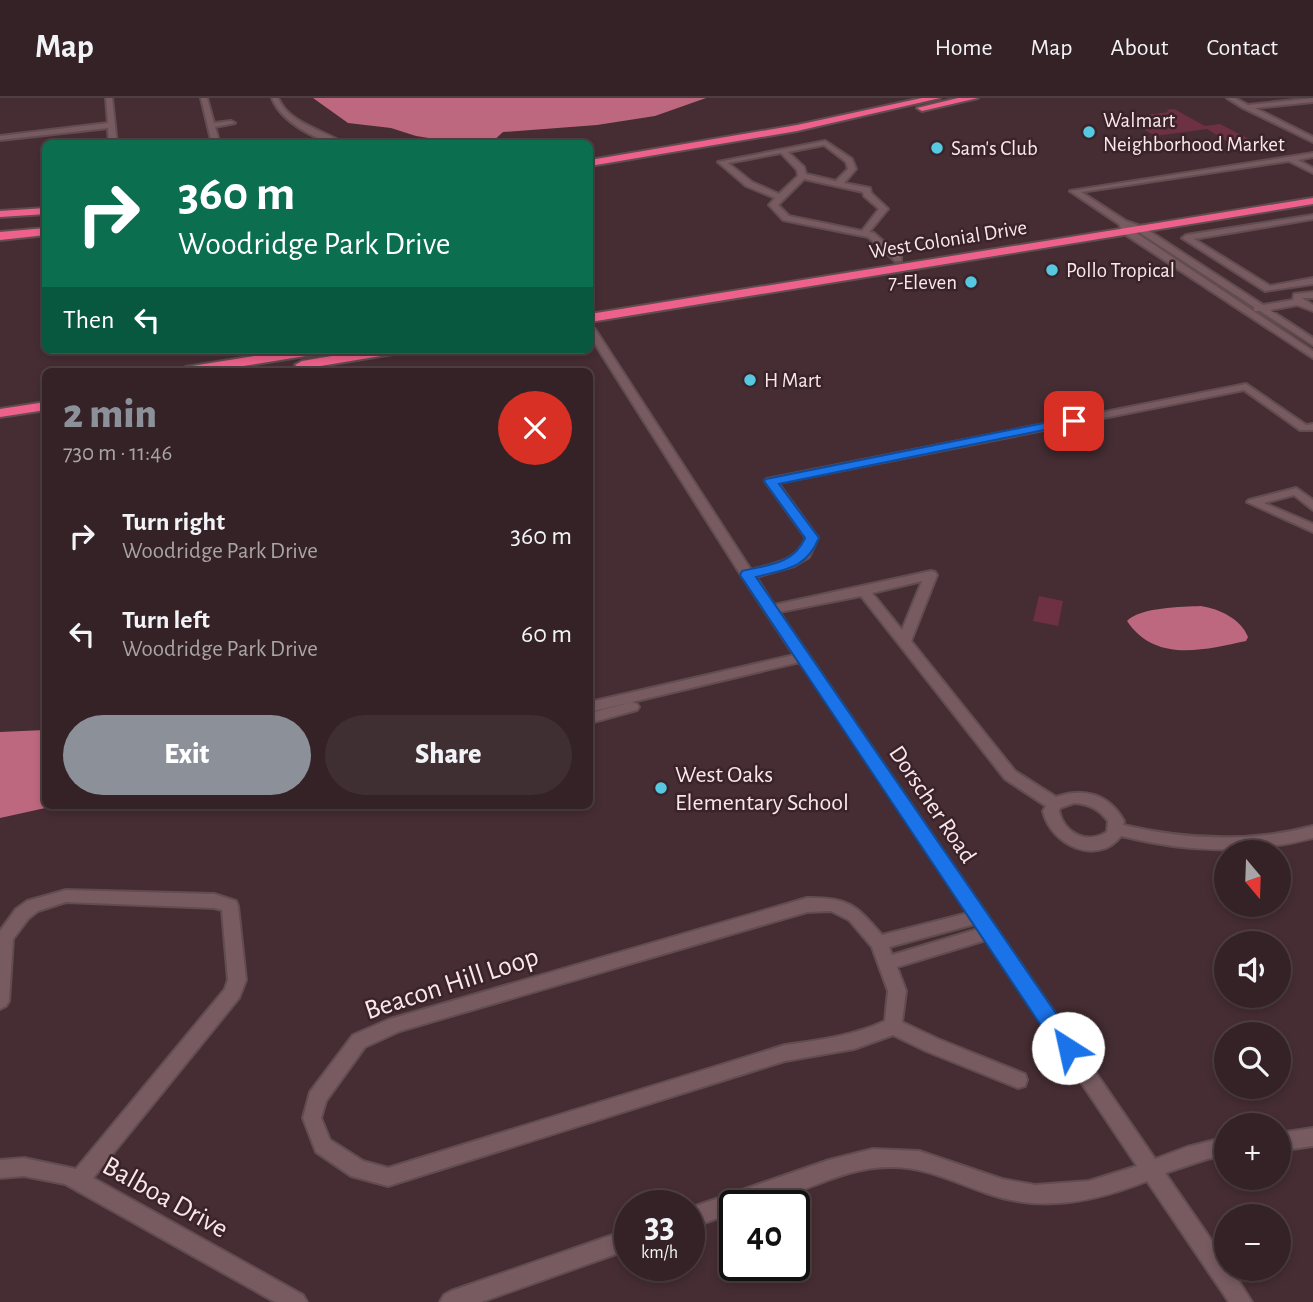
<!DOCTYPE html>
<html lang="en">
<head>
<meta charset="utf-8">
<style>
  :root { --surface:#342226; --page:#3f2f32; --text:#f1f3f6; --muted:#a9a4a7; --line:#4e3f43; --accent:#8c9099 }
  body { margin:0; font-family:"Alegreya Sans",sans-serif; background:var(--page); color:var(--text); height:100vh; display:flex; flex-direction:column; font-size:26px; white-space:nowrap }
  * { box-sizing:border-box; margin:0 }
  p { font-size:23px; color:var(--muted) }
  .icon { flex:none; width:38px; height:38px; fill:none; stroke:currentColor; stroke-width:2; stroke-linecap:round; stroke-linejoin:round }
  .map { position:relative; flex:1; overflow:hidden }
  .side { position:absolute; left:42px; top:270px; width:551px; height:441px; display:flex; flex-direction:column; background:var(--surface); border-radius:10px; box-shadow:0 4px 10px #0003,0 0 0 2px var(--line) }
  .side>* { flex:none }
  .banner { position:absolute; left:42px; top:42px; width:551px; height:214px; border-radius:10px; box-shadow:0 4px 10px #0003,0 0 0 2px var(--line); background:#0b6e4f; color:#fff; overflow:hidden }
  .needle { width:46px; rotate:161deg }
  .controls { position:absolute; left:1214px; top:742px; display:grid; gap:14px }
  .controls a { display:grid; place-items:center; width:77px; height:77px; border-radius:50%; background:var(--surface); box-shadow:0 4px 10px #0003,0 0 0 2px var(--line); font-size:35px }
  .speed { position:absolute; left:614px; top:1092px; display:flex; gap:14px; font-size:35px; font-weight:700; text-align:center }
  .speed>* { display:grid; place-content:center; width:91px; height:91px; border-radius:50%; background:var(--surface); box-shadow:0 4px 10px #0003,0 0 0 2px var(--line); line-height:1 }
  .speed small { font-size:18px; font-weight:400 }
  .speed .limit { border:4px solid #111; border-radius:10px; background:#fff; color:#111 }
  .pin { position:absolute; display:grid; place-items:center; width:60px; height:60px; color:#fff; margin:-30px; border-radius:14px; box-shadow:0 4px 10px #0006 }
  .me { position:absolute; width:77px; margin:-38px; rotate:325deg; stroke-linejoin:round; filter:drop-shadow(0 0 5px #0008) }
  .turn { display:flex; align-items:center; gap:24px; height:147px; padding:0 21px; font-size:32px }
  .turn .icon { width:91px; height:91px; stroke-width:2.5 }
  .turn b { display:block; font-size:49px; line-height:60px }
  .then { display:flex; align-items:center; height:66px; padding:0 21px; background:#0003; gap:14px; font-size:26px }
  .round { display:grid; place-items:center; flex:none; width:74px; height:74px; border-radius:37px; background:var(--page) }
  .overview { display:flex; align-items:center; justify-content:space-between; height:119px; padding:0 21px }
  h1 { font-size:42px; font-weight:800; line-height:52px; color:var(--accent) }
  .cta { display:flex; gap:14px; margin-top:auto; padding:14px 21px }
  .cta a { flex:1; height:80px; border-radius:42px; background:var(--accent); color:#fff; font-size:28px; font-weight:800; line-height:80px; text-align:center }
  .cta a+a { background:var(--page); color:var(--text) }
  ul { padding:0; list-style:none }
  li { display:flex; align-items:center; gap:21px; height:98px; padding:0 21px }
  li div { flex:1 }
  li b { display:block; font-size:26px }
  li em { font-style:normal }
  header { display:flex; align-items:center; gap:42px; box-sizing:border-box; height:98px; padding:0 35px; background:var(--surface); border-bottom:2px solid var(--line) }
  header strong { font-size:33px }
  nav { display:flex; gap:38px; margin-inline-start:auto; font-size:24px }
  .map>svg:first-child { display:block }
</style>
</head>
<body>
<header>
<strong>Map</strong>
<nav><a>Home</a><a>Map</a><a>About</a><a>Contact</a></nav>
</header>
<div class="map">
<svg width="1313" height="1204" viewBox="0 0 1313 1204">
  <rect width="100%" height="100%" fill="#452d33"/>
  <path fill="#6e3143" d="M1174 11 1205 28 1220 26 1255 44 1235 48 1207 31 1155 38 1140 29 1154 27 1139 18 1169 14 1166 12Z
    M1039 498 1063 503 1058 528 1033 523Z"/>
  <path fill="#bd687e" d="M313 0H706L655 18 597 27 503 34 490 46 460 45 416 38 391 30 348 25Z
    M1201 508C1220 511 1241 521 1248 539L1246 543C1204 552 1155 565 1127 523 1140 509 1182 509 1201 508Z
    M45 632 46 707H59L0 720V634Z"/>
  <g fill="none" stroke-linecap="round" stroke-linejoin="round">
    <g stroke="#614c50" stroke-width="4">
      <path id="minor" d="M106 0H112L117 46H109L108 30 0 42V38L108 25Z
        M201 0H207L214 25 231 23 235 25 215 29 220 46H212Z
        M272 0H278C289 26 324 32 345 46 320 46 281 24 272 0Z
        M1227 0H1235L1248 7 1313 0V4L1255 10 1313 39V44L1243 10Z
        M825 43 852 61 856 71 844 85 870 90 871 95 888 111 869 134 874 135 901 159V163H895L868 139 783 122 769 107 775 100 746 88 718 64ZM824 47 846 64 848 71 836 83 806 76 804 69 788 54ZM781 55 797 72 798 78 779 96 752 84 728 65ZM804 81 863 94 864 98 879 111 862 133 789 118 778 107Z
        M1313 55V59L1298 62 1313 70V75L1289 63 1081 94 1126 123 1143 129 1263 207 1293 202 1294 196 1313 194V200H1302L1313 207V213L1297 207 1270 212 1313 240V247L1260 213H1254V209L1137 133 1129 130 1313 253V260L1123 135 1119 126 1070 93Z
        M1313 117V121L1194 141 1270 188 1313 180V186L1265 193 1182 140 1186 137Z
        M590 228 595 231 751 472C775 465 795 465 806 440L765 383 767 381 1246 286 1306 327 1313 326V332H1300L1244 292 778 385 818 440 809 459 794 468 756 479 774 507 931 473 935 474 937 477 911 543 1015 673 1056 699C1084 689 1109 696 1124 723L1123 727C1187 742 1249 745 1313 728V740C1248 757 1186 754 1121 738 1098 768 1051 748 1043 713L1046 708 1005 681 861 498 779 514 1155 1061 1187 1049 1227 1039V1057L1207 1061 1165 1075 1227 1165V1171H1231L1252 1204H1229L1147 1083C1094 1104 1042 1115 986 1095 954 1084 924 1068 889 1069 834 1069 787 1108 735 1108V1114L690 1130V1110L829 1062 873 1051 919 1053 1002 1081 1035 1087 1089 1083 1137 1068 986 842 897 869 906 893 902 924 938 941 1025 976 1027 982 1025 988 1018 990 926 953 893 937 854 951 785 963 388 1088 351 1078 316 1054 303 1020 310 994 353 937 390 921 807 800C848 799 856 807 882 837L968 815 800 564 590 614V604L794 557 741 477 590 238ZM922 483 902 532 872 495ZM1074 705C1089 706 1099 711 1108 723L1107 734C1086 747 1064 735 1059 713L1060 710ZM831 813 849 822 872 849 888 893 885 923C853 938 819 942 785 947L388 1070 363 1063 330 1042 321 1020 326 1003 365 949 400 933 807 814ZM975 826 978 831 892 857 889 849Z
        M1296 390 1313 402V412L1294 397 1264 405 1313 426V434L1247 404 1249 402Z
        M632 604 637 606 639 609 637 612 590 625V615Z
        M66 792 214 796 236 803 238 808 246 882 239 900 93 1080 303 1197 307 1204H275L65 1086 24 1078 0 1080V1062L24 1060 76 1071 225 891 228 882 222 812 214 810 66 804 38 813 28 821 13 841 9 903 6 908 0 911V833L16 811 27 803Z
        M1313 1030V1048L1279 1053V1035Z
        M630 1131V1151L481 1204H440L444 1197 451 1193Z"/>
    </g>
    <g stroke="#614c50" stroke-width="4">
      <path id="highway" d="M922 0H940L797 33 590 68V62L797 27Z
        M958 0H978L922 13 917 10Z
        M1313 100V106L590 224V216Z
        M46 110V116L0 119V113Z
        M46 130V137L0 142V134Z
        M292 252H325L318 256 212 273H179L186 269Z
        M368 252H400L393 256 302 271 295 267 302 263Z
        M46 304V312L0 319V311Z"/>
    </g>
    <use href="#minor" fill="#775b61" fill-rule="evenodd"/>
    <use href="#highway" fill="#ee618d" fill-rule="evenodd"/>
  </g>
  <path fill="#1a73e8" stroke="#114b97" stroke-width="2" d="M1074 319 1078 320V325L779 386 819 440C806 471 786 471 756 479L1075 943 1078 950 1075 956 1068 959 1060 956 740 477 742 473C767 467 794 466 805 440L764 383 766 381Z"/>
  <g fill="#56c9e1" stroke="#3a2329" stroke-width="2.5">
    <circle cx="1089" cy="34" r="7"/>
    <circle cx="937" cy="50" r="7"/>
    <circle cx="1052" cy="172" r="7"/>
    <circle cx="971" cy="184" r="7"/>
    <circle cx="750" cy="282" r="7"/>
    <circle cx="661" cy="690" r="7"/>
  </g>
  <g text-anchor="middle" stroke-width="5" stroke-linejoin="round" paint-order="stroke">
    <g font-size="21" fill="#f9e8eb" stroke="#3a2329" text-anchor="start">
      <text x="1103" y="29">Walmart<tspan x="1103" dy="24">Neighborhood Market</tspan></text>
      <text x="951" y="57">Sam's Club</text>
      <text x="1066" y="179">Pollo Tropical</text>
      <text x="957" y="191" text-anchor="end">7-Eleven</text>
      <text x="764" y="289">H Mart</text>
    </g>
    <g font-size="21" fill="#f9e8eb" stroke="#3a2329">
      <text transform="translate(948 141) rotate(-9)" y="7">West Colonial Drive</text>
    </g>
    <g font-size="24" fill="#f9e8eb" stroke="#3a2329" text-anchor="start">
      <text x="675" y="684">West Oaks<tspan x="675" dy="28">Elementary School</tspan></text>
    </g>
    <g font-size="24" fill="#f9e8eb" stroke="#3a2329">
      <text transform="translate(933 706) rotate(56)" y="8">Dorscher Road</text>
    </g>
    <g font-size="28" fill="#f9e8eb" stroke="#3a2329">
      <text transform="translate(451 884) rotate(-18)" y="10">Beacon Hill Loop</text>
      <text transform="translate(166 1098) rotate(29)" y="10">Balboa Drive</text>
    </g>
  </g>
</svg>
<div class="controls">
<a><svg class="needle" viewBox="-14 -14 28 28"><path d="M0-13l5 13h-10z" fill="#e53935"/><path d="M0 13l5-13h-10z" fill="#a9a4a7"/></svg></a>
<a><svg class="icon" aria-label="sound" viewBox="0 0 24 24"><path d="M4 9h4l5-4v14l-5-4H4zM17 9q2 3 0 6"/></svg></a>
<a><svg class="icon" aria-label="search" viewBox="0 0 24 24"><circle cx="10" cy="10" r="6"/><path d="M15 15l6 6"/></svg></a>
<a>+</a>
<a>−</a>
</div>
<div class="speed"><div>33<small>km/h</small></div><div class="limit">40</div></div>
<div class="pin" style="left:1074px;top:323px;background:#d93025"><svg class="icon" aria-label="arrive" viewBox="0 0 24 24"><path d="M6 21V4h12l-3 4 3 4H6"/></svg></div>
<svg class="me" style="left:1068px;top:950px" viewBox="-20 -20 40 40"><circle r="19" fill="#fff"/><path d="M0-13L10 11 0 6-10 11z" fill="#1a73e8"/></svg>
<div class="banner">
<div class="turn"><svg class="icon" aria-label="right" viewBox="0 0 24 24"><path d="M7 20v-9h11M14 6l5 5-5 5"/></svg><div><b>360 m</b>Woodridge Park Drive</div></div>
<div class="then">Then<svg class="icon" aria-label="left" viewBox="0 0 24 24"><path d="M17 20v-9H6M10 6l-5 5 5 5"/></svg></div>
</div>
<section class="side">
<div class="overview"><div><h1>2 min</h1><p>730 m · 11:46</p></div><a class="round" style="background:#d93025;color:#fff"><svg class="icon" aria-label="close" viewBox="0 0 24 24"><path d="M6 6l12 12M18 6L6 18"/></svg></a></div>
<ul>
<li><svg class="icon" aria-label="right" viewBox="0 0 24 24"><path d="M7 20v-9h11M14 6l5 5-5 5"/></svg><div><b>Turn right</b><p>Woodridge Park Drive</p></div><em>360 m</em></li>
<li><svg class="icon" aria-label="left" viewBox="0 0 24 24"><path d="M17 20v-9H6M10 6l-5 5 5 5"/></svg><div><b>Turn left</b><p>Woodridge Park Drive</p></div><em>60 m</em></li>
</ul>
<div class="cta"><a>Exit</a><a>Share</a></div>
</section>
</div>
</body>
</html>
